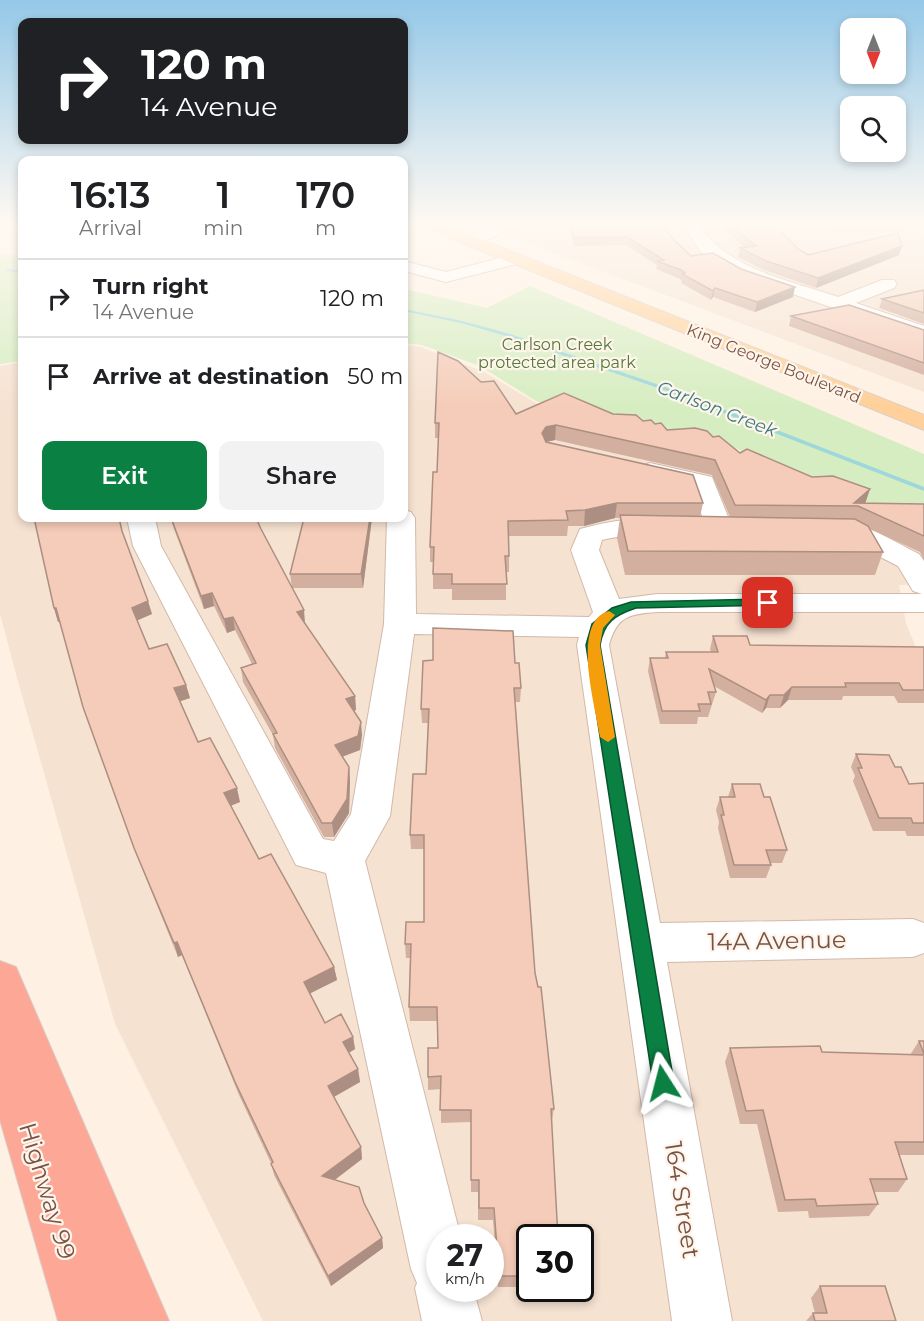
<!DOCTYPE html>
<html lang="en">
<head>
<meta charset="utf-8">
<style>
  :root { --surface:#fff; --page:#f2f2f2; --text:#202124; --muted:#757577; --line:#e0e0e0; --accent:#0b8043 }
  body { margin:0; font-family:Montserrat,sans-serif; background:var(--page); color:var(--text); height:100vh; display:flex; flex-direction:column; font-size:22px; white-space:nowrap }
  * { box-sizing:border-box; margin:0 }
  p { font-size:20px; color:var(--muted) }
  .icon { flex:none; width:33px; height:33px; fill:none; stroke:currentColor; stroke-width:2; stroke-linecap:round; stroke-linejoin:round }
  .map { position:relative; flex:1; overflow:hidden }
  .side { position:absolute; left:18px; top:156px; width:390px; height:366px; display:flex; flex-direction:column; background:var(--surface); border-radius:12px; box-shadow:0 3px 9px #0003 }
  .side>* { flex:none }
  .banner { position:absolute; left:18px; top:18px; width:390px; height:126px; border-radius:12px; box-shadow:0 3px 9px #0003; background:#202124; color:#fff; overflow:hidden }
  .needle { width:39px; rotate:180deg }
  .fabs { position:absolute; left:840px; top:18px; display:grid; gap:12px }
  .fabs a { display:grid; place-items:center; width:66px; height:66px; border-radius:12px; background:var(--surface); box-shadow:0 3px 9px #0003; font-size:30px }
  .speed { position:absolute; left:426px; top:1224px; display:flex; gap:12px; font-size:30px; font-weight:700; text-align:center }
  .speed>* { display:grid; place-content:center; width:78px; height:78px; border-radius:50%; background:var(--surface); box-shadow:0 3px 9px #0003; line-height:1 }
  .speed small { font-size:15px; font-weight:400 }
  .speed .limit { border:3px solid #111; border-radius:9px; background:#fff; color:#111 }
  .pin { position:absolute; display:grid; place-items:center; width:51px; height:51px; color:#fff; margin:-26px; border-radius:12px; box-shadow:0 3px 9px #0006 }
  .me { position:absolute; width:66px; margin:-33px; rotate:351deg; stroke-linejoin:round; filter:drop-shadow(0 0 4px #0008) }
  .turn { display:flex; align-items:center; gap:21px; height:126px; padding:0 24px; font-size:27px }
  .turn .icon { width:78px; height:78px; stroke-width:2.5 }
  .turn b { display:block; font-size:42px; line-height:51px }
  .eta { display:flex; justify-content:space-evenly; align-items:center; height:102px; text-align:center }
  .eta b { font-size:36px; font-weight:600; line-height:42px }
  .primary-button { display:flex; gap:12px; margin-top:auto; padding:12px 24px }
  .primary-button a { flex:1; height:69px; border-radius:12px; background:var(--accent); color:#fff; font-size:24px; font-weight:600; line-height:69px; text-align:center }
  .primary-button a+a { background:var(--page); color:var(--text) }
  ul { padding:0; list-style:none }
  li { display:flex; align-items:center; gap:18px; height:78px; padding:0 24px; border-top:2px solid var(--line) }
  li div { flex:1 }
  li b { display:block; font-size:22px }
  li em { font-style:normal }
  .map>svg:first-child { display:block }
</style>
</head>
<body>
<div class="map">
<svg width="924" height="1321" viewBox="0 0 924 1321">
  <rect width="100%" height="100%" fill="#fef1e3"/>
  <path fill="#f6e2d1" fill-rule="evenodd" d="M471 222H909L924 236V392Z
    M404 345 421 347 486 373 536 403 714 445 924 527V584L899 585 906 623 924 667V1321H263L115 1024 17 678 0 614V366L22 362V518H404ZM440 1238H490V1288H440ZM530 1238H580V1288H530Z"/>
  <path fill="#d6edc1" d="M0 254H22V361L0 364Z
    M530 286 924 454V524L791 474 731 446 612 421 536 401 480 366 422 345 404 343V289L487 308Z"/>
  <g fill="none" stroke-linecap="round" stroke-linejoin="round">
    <path fill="#9cd7dc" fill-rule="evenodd" d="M8 269 22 271V273L6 271V270Z
      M404 309 462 321 510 334 671 389 924 487V491L667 391 506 336 461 323 404 311Z"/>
    <g stroke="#d2b9ab" stroke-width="2">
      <path id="minor" d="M505 222H527L477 244 471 246 463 241 465 238Z
        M681 222H830V227L824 229 701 228C731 270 791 281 838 297L882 280H894L897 284 894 288 856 303 924 326V339L740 276 701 252Z
        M515 254 521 255 524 259 521 263 446 282 404 271V261L446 272Z
        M650 463 712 477 733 529 729 535 719 537 709 535 692 488 641 476 637 471 641 466Z
        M404 510 411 512 415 518 416 614 589 617 593 612 571 550 580 529C610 521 644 514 675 522L679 528 675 534C651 540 626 533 602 540L599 550 619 599 657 594H922L913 591 898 566 847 540 826 537 822 531 826 525C859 517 890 540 919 554L924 561V612H657C629 614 617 616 609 645L660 923 913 919 924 923V953L913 957 667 962 732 1321H672L577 645 579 637 414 634 390 816 365 861 461 1238H440V1288H473L482 1321H422L415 1288 417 1283 411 1269 326 873 296 865 133 546 127 518H155L161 546 323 839 334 841 351 814 384 624 387 518H404Z"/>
    </g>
    <g stroke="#d9cfcb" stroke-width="2">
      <path id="major" d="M415 222H437L924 415V430L417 225Z"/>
    </g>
    <g stroke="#d9cfcb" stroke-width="2">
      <path id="highway" d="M0 961 16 967 169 1321H58L0 1120Z"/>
    </g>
    <use href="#minor" fill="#fff" fill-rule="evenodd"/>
    <use href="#major" fill="#ffd099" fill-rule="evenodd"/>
    <use href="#highway" fill="#fda796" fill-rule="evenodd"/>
  </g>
  <path fill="#d3af9f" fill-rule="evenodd" d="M15 222H22V228L15 223Z
    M567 222H663L672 238 691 256 741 269 793 297 755 312 713 297 711 300 681 283 682 281 680 279 656 269 657 265 626 245 574 246Z
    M726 222 798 249 808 255H899L816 288 764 270 738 257 740 248H745L725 230Z
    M832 222H906L907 223 904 232H832Z
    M924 290V324L879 308 882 299Z
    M791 316 924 330V375L789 326Z
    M481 382 516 414H613L655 424 667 430 713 437 740 453 812 477 870 489 865 503 924 504V560L920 552 870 529 883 552 875 575H625L617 538 620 518H615L584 526H568L567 536H509V572H506V600H452V589H433V562H430V547L437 472 439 438H435V423ZM555 440 712 475 730 517H700L703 503 546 442Z
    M171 518 261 529 292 588 290 574 304 518H372L363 588H292L305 623 355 696 356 710 353 711 362 735 360 750 342 757 349 767 350 781 349 813 334 837H324L275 748 273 735 243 682 241 668 252 664 235 630 227 633 214 606 204 609 174 529Z
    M123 533 152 614 137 620 149 649 186 685 190 698 180 701 198 742 240 802 231 805 259 859 334 967 337 980 310 993 325 1023 353 1037 355 1049 349 1053 358 1069 360 1082 334 1097 361 1147 362 1159 335 1180 364 1203 382 1238 383 1248 331 1286 274 1175 271 1163 239 1095 182 955 178 957 139 861 83 707 60 621 58 622 54 608Z
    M713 636 750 645 924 647V703H898L894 696H843L842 700H788L780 708H766L762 713 714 686 716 692 708 717H698L697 724H660L648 671 650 658H665L666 652H711L710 649Z
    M433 660 515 663 521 688 520 702H515L535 973 554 1109 530 1238V1287H498L493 1220H478V1192H471V1122L441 1123V1089L428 1090V1077L438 1048 437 1021H410L409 1007 410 958H406L405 944 424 922V849H411L410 835 426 774 428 723H422L421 709Z
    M856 754 895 767 909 784 924 783V836H907L905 831H873L853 781 855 776 851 767Z
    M732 784 764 797 787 850 782 863H770L771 865 766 878H730L718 828 719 822 716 810 720 797H728Z
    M919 1041H924V1155H899L907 1179 898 1192H874L878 1204 869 1216 809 1218 808 1211 778 1212 757 1124H740L725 1062 730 1048 910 1055Z
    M820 1286 896 1321H806L813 1313H815L811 1298Z"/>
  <path fill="#ac8f82" d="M902 246 899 255 816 288 818 278Z
    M795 287 793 297 755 312 757 302Z
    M715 288 713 297 711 300 713 291Z
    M407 342V354L404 375V361Z
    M556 425 555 440 546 442 542 433 546 427Z
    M22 436V447L19 437Z
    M870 489 865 504 854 503Z
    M617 503 615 518 584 526 585 510Z
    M370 518H372L363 588 361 574Z
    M212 593 214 606 204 609 201 596Z
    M148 601 152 614 136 621 132 608Z
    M54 608H56L61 621 58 622Z
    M304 610 305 623 299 625 297 612Z
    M233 617 235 630 227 633 224 619Z
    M186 685 190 698 178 702 174 688Z
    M792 687 788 700 780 708 784 695Z
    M770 695 766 708 762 713 766 700Z
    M355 696 356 710 347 713 346 699Z
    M361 722 362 735 360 750 336 759 335 745Z
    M349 767 350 781 349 813 334 837 332 823Z
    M237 788 240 802 228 807 224 793Z
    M177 942 182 955 178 957 174 943Z
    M334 967 337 980 307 995 304 982Z
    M353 1037 355 1049 345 1055 343 1042Z
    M358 1069 360 1082 330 1099 328 1086Z
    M361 1147 362 1159 325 1187 322 1176Z
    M382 1238 383 1248 331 1286 328 1276Z"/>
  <path fill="#f5ccb9" stroke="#ac8f82" stroke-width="1.5" d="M570 222H663L672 238 691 256 713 253 741 269 795 287 757 302 715 288 713 291 682 274 685 273 681 270 657 261 664 260 627 237H574Z
    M726 222H771L798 249 808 255 898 233 902 246 818 278 766 261 740 248 756 246Z
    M834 222H906L907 223H835Z
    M924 290V313L882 299Z
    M849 305 924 330V363L791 316Z
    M404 341 407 342 404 361Z
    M438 352 458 361 481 382 494 381 516 414 564 393 613 414 636 415 643 421 651 420 655 424 661 423 667 430 695 428 707 431 713 437 719 436 740 453 747 449 812 477 833 476 870 489 854 503 924 504V536L858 506 735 505 715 460 556 425 546 427 542 433 546 442 693 475 703 503H617L585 510 566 511 568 520 508 521 509 556H505L507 584H452V574H433L434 547H430L433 472H437L439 423H435Z
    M22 360V436L19 437 21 366Z
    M620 515 855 519 868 526 883 552 628 551Z
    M34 518H119L122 531 148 601 132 608 149 649 167 644 186 685 174 688 198 742 210 738 237 788 224 793 259 859 271 854 334 967 304 982 325 1023 341 1014 353 1037 343 1042 358 1069 328 1086 361 1147 322 1176 359 1187 364 1203 382 1238 328 1276 271 1164 273 1162 235 1082 177 942 174 943 134 848 83 707 56 608H54Z
    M171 518H256L261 529 304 610 297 612 355 696 346 699 361 722 358 736 335 745 349 767 347 799 332 823H322L273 734 277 733 241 668 256 663 233 617 224 619 212 593 201 596Z
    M304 518H370L361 574H290Z
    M433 628 513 631 515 663H519L521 688H514L535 973 538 987H541L554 1109H551L558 1238H530V1276H499L494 1208H479V1180H471V1110H440L441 1076 428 1077V1048H438L437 1007H409L411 944H405L406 922H424V835H410L413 774H426L429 709H421L423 661 433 660Z
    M713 636H747L750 645 924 647V690H903L899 683H845L846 687H792L784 695H770L766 700 709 669 716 692H708L711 704H698L700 711H662L650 658H668L666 652H718Z
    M856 754 889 755 895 767H901L909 784 924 783V823H913L911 818H879L858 768H862Z
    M732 784H760L764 797H770L787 850H766L771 865H734L721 815H724L720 797H735Z
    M919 1041H924V1054Z
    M820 1046 822 1052 924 1055V1142H895L907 1179H870L878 1204 817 1206 815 1199 785 1200 763 1110 746 1111 730 1048Z
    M820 1286H885L896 1321H815L813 1313H827Z"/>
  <linearGradient id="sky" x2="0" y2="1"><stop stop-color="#94c8e8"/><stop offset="0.55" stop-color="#fff9f2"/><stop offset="1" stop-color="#fff9f2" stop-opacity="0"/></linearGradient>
  <rect width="924" height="407" fill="url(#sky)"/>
  <path fill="#0b8043" stroke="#07532c" stroke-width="1.5" d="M768 599 775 603 773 605 636 608C615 615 604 622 600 645L674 1083 671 1090 663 1093 656 1090 653 1083 586 645 592 624 612 608 631 602Z"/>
  <path fill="#f59e0b" d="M609 611 615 615 603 628 600 645 615 737 608 742 600 737C596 708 570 621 609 611Z"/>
  <g text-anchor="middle" stroke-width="4.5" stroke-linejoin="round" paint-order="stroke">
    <g font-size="16" fill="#53793c" stroke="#fff5eb">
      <text x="557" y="350">Carlson Creek<tspan x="557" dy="18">protected area park</tspan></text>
    </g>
    <g font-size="16" fill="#785447" stroke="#fff5eb">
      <text transform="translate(774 363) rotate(22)" y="6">King George Boulevard</text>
    </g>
    <g font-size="18" font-style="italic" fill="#3a797e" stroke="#fff5eb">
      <text transform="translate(717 409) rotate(21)" y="6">Carlson Creek</text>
    </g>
    <g font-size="24" fill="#785447" stroke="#fff5eb">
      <text transform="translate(777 941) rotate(-1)" y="8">14A Avenue</text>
      <text transform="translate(47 1191) rotate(73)" y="8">Highway 99</text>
      <text transform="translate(682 1200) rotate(81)" y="8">164 Street</text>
    </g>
  </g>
</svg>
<div class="fabs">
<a><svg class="needle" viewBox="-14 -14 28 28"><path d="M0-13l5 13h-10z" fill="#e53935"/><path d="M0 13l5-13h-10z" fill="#757577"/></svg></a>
<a><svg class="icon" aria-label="search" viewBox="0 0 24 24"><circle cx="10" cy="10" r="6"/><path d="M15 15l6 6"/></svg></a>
</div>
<div class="speed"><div>27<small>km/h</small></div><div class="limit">30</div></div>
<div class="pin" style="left:768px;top:603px;background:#d93025"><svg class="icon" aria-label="arrive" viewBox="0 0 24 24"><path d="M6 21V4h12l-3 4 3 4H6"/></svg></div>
<svg class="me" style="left:663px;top:1083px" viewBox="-20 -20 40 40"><path d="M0-17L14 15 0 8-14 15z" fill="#0b8043" stroke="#fff" stroke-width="4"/></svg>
<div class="banner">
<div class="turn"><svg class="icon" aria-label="right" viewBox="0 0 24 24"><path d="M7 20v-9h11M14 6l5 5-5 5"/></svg><div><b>120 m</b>14 Avenue</div></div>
</div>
<section class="side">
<div class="eta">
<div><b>16:13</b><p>Arrival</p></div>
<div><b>1</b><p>min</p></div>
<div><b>170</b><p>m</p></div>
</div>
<ul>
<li><svg class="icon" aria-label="right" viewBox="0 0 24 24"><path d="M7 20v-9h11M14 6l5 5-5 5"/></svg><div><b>Turn right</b><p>14 Avenue</p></div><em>120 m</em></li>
<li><svg class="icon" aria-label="arrive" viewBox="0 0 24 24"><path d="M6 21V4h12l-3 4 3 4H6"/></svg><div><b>Arrive at destination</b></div><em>50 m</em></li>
</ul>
<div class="primary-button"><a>Exit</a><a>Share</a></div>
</section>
</div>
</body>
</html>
